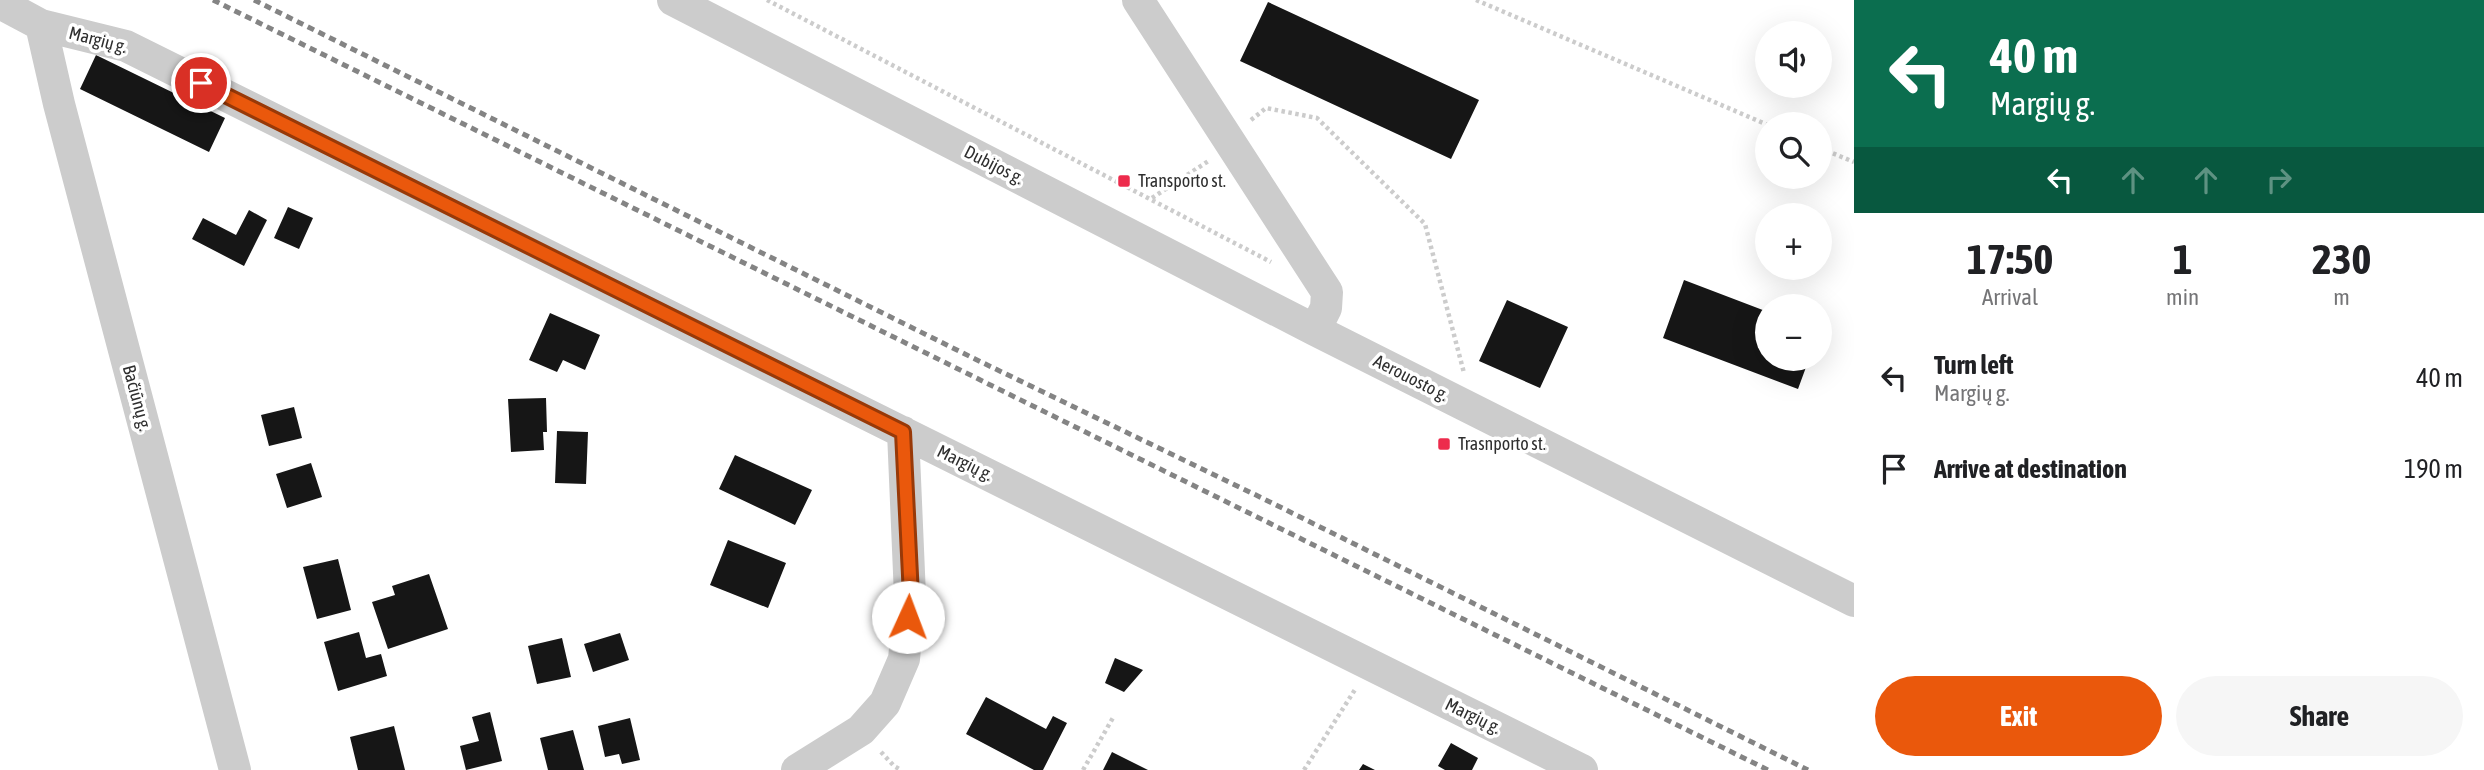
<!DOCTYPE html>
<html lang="en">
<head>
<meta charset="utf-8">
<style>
  :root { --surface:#fff; --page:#f6f6f6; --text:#202124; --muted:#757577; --accent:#ea580c }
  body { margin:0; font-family:"Asap Condensed",sans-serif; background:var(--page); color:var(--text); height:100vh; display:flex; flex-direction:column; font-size:26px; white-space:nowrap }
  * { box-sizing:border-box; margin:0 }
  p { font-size:23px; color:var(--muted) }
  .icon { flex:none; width:38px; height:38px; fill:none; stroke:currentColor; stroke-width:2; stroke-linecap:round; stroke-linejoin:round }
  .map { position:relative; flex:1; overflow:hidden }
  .side { display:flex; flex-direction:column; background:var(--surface); width:630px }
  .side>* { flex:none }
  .banner { background:#0b6e4f; color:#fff; overflow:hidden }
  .fabs { position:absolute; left:1755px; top:21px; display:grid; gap:14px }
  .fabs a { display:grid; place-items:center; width:77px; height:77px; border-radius:50%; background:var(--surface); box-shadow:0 7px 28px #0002; font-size:35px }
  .pin { position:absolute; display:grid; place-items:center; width:60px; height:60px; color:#fff; margin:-30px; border:4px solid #fff; border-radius:50%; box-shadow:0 2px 7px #0007 }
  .me { position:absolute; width:77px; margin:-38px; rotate:2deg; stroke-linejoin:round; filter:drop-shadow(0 0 5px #0008) }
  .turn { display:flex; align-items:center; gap:24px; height:147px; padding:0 21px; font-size:32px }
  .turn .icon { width:91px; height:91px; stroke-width:2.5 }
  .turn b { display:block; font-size:49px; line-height:60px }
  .lanes { display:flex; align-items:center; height:66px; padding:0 21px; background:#0003; justify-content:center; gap:35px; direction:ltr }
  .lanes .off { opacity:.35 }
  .eta { display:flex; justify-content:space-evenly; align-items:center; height:119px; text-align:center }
  .eta b { font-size:42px; font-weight:700; line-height:49px }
  .action { display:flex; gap:14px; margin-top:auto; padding:14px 21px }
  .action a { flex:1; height:80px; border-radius:42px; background:var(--accent); color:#fff; font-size:28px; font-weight:700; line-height:80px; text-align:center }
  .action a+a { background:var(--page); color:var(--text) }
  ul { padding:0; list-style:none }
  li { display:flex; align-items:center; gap:21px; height:91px; padding:0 21px }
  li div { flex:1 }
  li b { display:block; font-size:26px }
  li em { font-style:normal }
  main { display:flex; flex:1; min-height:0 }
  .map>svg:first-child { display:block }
</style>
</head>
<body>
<main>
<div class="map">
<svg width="1854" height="770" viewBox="0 0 1854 770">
  <rect width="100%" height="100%" fill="#fff"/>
  <path fill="#161616" d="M1268 2 1479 100 1451 159 1240 61Z
    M96 55 225 118 209 152 80 89Z
    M288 207 313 218 299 249 274 238Z
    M249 210 267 220 244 266 192 239 203 218 236 235Z
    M1684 280 1768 312V359H1809L1798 389 1663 338Z
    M1507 300 1568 327 1540 388 1479 361Z
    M550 313 600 335 585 370 563 360 557 372 529 360Z
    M546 398 547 432H543L544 450 511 452 508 399Z
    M294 407 302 438 269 446 261 415Z
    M557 431 588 432 586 484 555 483Z
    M735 455 812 490 795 525 719 489Z
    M311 463 322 497 287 508 276 474Z
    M728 540 786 563 768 608 710 585Z
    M338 559 351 610 317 619 303 567Z
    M429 574 448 629 388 649 372 602 395 595 392 586Z
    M359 632 366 658 381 654 387 676 338 691 324 642Z
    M620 633 629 660 593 672 584 644Z
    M562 638 571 677 537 684 528 646Z
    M1115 658 1143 670 1124 692 1105 683Z
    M986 697 1046 729 1053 716 1067 723 1043 770H1034L966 734Z
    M490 712 502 761 466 770 460 746 479 741 472 717Z
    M630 718 640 760 622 764 619 754 605 757 598 726Z
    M394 726 405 770H358L350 737Z
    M573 730 584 770H548L540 738Z
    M1451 743 1478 758 1472 770H1445L1438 766Z
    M1112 752 1148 770H1103Z
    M1363 764 1375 770H1359Z"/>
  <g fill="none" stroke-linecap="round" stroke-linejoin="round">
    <path stroke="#ccc" stroke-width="4.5" stroke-dasharray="3.5 3.5" stroke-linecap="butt" d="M767 0 1271 262
      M1476 0 1768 125
      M1251 120 1266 108 1317 118 1425 224 1464 373
      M1820 148 1854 162
      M1152 198 1210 160
      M881 752 894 766 901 770
      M1083 770 1114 716
      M1304 770 1356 688"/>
    <path stroke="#ccc" stroke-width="32" d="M673 0 1315 330 1854 601
      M1138 0 1327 292 1326 308 1315 330
      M0 3 41 25 126 46 1582 770
      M41 25 59 104 235 770
      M797 770 861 730 885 703 904 659 910 596 903 432"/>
    <path stroke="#848484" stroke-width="5" stroke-dasharray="7 5" stroke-linecap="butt" d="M213 0 1768 770
      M254 0 975 359 1262 498 1808 770"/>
  </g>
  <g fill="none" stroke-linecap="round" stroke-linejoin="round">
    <g stroke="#983908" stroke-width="18">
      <path id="route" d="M201 83 903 432 911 596 908 617"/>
    </g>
    <use href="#route" stroke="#ea580c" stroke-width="12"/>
  </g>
  <g fill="#ed2b4c" stroke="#fff" stroke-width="2.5">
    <rect x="1117" y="174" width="14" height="14" rx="3.5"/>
    <rect x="1437" y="437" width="14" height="14" rx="3.5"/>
  </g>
  <g text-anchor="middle" stroke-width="7" stroke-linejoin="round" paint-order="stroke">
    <g font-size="18" fill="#2f2f2f" stroke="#fff">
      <text transform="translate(98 40) rotate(15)" y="6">Margių g.</text>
      <text transform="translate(994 165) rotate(27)" y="6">Dubijos g.</text>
      <text transform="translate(1411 378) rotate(27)" y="6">Aerouosto g.</text>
      <text transform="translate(137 398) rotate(75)" y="6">Bačiūnų g.</text>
      <text transform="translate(965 463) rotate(26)" y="6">Margių g.</text>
      <text transform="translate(1473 716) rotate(26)" y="6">Margių g.</text>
    </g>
    <g font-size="18" fill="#2f2f2f" stroke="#fff" text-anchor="start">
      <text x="1138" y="187">Transporto st.</text>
      <text x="1458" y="450">Trasnporto st.</text>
    </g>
  </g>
</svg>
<div class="fabs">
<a><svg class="icon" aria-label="sound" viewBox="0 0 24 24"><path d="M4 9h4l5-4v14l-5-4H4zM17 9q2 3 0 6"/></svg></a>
<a><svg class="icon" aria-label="search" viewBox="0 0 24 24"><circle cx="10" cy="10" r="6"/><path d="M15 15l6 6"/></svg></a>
<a>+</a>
<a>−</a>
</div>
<div class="pin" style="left:201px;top:83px;background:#d93025"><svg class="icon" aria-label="arrive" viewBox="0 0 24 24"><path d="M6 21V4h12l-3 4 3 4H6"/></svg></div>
<svg class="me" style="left:908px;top:617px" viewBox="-20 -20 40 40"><circle r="19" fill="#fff"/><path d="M0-13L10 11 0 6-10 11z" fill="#ea580c"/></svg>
</div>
<section class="side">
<div class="banner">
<div class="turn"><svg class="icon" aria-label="left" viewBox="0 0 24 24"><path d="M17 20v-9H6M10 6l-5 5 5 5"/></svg><div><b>40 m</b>Margių g.</div></div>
<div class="lanes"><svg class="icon" aria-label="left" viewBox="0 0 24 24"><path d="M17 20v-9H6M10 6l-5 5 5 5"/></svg><svg class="icon off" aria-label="ahead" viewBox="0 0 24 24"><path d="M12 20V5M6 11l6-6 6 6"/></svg><svg class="icon off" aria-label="ahead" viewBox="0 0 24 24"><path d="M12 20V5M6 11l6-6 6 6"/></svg><svg class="icon off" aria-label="right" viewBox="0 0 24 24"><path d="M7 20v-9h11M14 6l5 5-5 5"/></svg></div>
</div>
<div class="eta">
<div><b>17:50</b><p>Arrival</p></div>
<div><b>1</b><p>min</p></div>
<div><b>230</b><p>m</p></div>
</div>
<ul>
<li><svg class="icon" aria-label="left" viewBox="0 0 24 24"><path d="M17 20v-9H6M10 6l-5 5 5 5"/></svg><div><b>Turn left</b><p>Margių g.</p></div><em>40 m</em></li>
<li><svg class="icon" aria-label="arrive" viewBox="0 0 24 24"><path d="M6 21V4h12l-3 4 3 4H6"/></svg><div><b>Arrive at destination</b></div><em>190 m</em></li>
</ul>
<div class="action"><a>Exit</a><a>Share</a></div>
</section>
</main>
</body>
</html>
